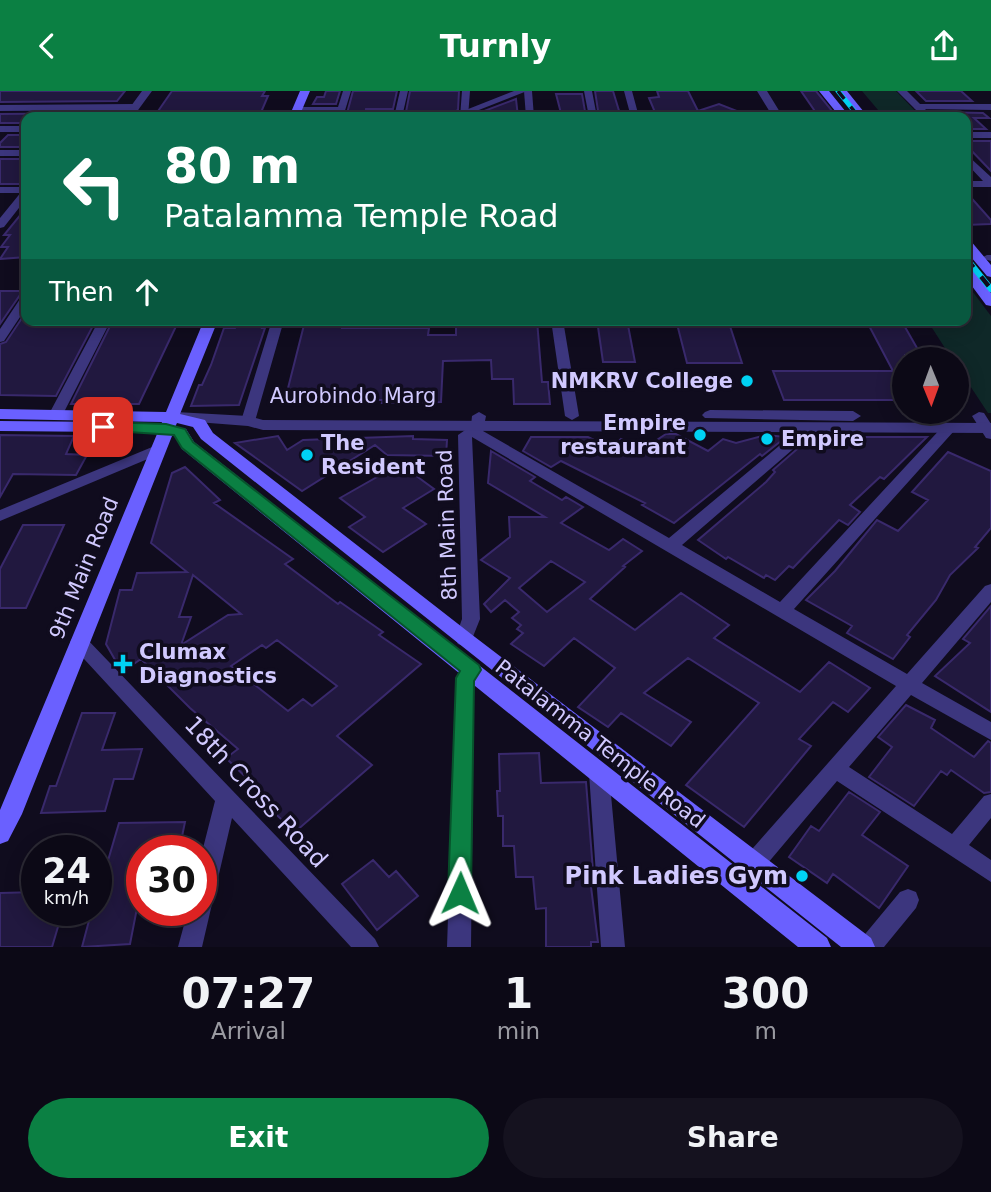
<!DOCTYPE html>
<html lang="en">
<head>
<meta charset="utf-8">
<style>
  :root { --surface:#0c0916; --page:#15121f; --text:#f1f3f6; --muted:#9a9aa1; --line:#2c2a35; --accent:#0b8043 }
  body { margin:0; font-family:"DejaVu Sans",sans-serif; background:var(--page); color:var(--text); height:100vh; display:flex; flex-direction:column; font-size:26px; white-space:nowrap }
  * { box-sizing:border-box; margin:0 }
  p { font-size:23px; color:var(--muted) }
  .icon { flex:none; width:38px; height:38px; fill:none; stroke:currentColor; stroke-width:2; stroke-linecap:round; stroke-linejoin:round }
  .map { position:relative; height:856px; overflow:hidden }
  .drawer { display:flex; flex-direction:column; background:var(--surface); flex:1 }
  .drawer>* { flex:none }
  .guide { position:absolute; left:21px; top:21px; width:950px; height:214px; border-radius:14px; box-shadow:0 4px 18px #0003,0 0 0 2px var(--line); background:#0b6e4f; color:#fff; overflow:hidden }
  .needle { width:46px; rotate:179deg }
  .fabs { position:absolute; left:892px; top:256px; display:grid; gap:14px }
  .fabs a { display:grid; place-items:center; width:77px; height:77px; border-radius:50%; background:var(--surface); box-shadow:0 4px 18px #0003,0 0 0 2px var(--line); font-size:35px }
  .speed { position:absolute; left:21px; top:744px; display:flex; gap:14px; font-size:35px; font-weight:700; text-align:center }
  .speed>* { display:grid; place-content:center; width:91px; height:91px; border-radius:50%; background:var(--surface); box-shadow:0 4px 18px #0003,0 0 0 2px var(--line); line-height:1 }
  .speed small { font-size:18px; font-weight:400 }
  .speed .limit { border:10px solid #d22; background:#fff; color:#111 }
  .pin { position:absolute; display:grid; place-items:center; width:60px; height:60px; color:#fff; margin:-30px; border-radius:14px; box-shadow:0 4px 10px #0006 }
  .me { position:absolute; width:77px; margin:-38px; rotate:1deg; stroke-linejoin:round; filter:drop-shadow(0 0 5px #0008) }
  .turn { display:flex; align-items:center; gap:24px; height:147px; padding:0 28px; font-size:32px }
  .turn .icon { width:91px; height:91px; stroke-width:2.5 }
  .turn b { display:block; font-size:49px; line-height:60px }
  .then { display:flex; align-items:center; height:66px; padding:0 28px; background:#0003; gap:14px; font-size:26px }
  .eta { display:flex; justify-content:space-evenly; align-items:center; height:119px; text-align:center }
  .eta b { font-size:42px; font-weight:600; line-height:49px }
  .button { display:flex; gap:14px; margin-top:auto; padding:14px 28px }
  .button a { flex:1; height:80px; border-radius:42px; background:var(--accent); color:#fff; font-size:28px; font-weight:600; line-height:80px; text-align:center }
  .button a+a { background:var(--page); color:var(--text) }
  header { display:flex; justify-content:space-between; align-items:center; height:91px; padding:0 28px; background:var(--accent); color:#fff; font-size:32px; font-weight:600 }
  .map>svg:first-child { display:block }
</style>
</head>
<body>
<header><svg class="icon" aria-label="back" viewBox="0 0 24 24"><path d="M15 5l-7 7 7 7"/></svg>Turnly<svg class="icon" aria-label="share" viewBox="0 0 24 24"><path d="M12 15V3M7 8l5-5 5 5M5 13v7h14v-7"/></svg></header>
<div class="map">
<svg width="991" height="856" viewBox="0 0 991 856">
  <rect width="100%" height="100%" fill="#100c1e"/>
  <path fill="#0f2828" d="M862 0H896L921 26H884Z
    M966 192 991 225V322H988L957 275V268H952L927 229H966Z"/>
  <path fill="#21183f" stroke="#39296c" stroke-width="2" fill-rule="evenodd" d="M0 0H125L117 10 0 11Z
    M172 0H265L262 5H268L259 26H154Z
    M326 0H340L336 13H313L317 6H324Z
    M353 0H397L393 18H366L365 26H346Z
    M410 0H459L458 19 445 26H405Z
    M595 0H613L620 23H618L619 26H599Z
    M657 0H688L698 20 719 13 752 26H657L649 7 659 6Z
    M801 0H816L837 26H819Z
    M916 0H961L972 10H926Z
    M556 3H582L586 26H562Z
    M516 8 518 26H471V25Z
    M936 21 983 22 989 27H974L986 38H966V26H942Z
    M109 22 105 26H26V32H0V23Z
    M8 44H26V56H0V52Z
    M966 50H991V80L966 54Z
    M0 68H26V93H0Z
    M966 101 991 129V133L966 134Z
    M26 117V166L0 168 8 156H1L10 144H4Z
    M0 200H26L20 204 0 233Z
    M26 221V229H96L56 305 0 304V253L6 251Z
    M113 229H179L139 313H71Z
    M238 229H264L262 237H265L239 314 191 315 199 294H202L211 274 224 237H235Z
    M343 229 342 237H429L428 244H456V235H493V229H537L542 291H548L550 313H514L513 288H492L491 269 443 270 441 311 382 312 383 309H285L305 230Z
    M597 229H627L635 271H603Z
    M676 229H728L742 272H687Z
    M866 229H901L921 264H905V309H784L773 280H893Z
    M666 343H676L708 360 723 348 736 352 766 344 786 346 762 365 760 363 674 432 642 414 645 412 561 370 551 376 523 360 531 346H588L611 357 621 348 643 358Z
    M0 344 74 345 66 363 87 364 76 384 13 383 0 406Z
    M278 345 287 359 303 349 413 345V348L447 349 446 365 387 364 375 354 302 400 235 352Z
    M811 346H927L884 388 880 386 850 414 860 421 848 434 839 429 793 477 789 475 775 489 766 484 764 487 728 466 726 468 698 449 766 391 775 381 773 379Z
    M491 360 535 386 530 390 562 409 566 406 583 416 561 432 609 459 623 448 642 460 623 475 625 476 590 508 635 539 681 502 729 534 714 547 800 601 829 571 870 597 848 621 833 611 799 648 811 655 744 736 686 694 759 612 688 567 644 602 691 631 671 655 621 622 608 636 578 616 615 577 574 547 544 575 511 553 523 542 517 538 521 534 512 527 519 521 505 509 491 521 484 513 510 487 481 469 510 446 509 426H545L488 392ZM551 470 585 491 547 521 519 497Z
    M948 361 991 380V437L975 456 978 457 950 484 936 509 907 544 910 546 893 568 847 542 852 535 806 509 835 480 877 429 898 440 928 409 912 401Z
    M400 373 434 398 403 417 426 433 383 461 349 436 365 426 340 407Z
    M185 376 220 409 214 412 293 468 285 473 338 513 340 511 383 541 379 544 421 573 337 645 372 674 295 741 254 703 259 699 226 667 238 658 190 617 141 568 122 581 106 553 120 499H132L137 482 187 481 151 452 172 382ZM193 484 241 523 228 524 181 554 191 526H179ZM277 549 337 595 312 615 303 608 288 620 231 575 262 554 266 557Z
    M23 434H64L26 517H0V478Z
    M991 515V621L935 585 970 552 963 548Z
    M906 614 935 629 931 637 974 666 988 650 991 652V701L984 702 951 679 947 684 941 680 914 715 869 686 892 656 878 646Z
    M82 622H115L102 659 142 658 133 688H114L105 720 41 722 50 695H56Z
    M539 662 541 692 586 691 593 780H589L598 851H591V856H546V817L536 818 533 786H516L514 755H503V725H498L497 700H500L499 663Z
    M849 701 880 721 862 744 908 775 879 817 833 783 827 792 789 766 811 735 819 740Z
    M185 731 179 760H142V817H137L130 853 82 856 91 822 96 821V785L100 773H107L119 732Z
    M373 769 389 786 396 780 418 805 377 839 342 793Z
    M37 801V819H63L52 856H0V802Z"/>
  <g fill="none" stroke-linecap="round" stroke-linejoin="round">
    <path fill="#3c367e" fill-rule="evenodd" d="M343 0H351L343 26H335L336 22H297L293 19 297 16H338Z
      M400 0H408L402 26H394Z
      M462 0H470L468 26H460Z
      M524 0H532L534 26H526Z
      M584 0H592L597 26H589Z
      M624 0H632L639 26H631Z
      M918 13H991V19L915 18 914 16Z
      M0 14 135 13 139 16 135 19 0 20Z
      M0 35H26V41H0Z
      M966 41H991V47H966Z
      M0 59H26V65H0Z
      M26 99V108L4 136 0 137V127L22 100Z
      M987 164H991V170L981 167Z
      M26 204V217L4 250 0 251V238L22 205Z
      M99 229H111L63 323 61 326H51L49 323Z
      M272 229H284L255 330 248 334 241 330Z
      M551 229H563L579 325 572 329 565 325Z
      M479 321 486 325 483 340 669 447 804 334H814L816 337 814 340 682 454 780 511 944 334H954L956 337 954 340 794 518 907 583 985 495 991 493V511L922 592 991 631V649L911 604 849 676 952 743 984 705 991 703V727L969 754 991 769V791L837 690 762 779 754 782 746 779 743 772 746 765 896 595 472 346 480 528 470 553 464 555 458 553 455 548 462 528 458 344 471 335 472 325Z
      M979 321 984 322 991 333V348L986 347 972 325Z
      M157 354 164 359 162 362 0 430V419Z
      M79 544 85 546 375 848 379 856H351L232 727 202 856H178L188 819H201V765L215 710 73 556 70 551 73 546Z
      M472 572 479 574 481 579 474 589 471 856H447L456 587 465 574Z
      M599 673 606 676 609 682 625 856H601L589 682 592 676Z
      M908 798 916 801 919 809 916 817 884 856H857L861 848 900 801Z"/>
    <path fill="#3c367e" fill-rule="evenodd" d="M142 0H152L133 26H123Z
      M514 0H527L461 26H448Z
      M757 0H767L783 26H773Z
      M897 0H907L933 26H923Z
      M966 63 991 86V96H966V90H983L966 72Z
      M0 96H26V102H0Z
      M710 319 853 320 861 325 853 330 705 327 702 324 705 321Z
      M176 321 248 325 263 329 991 332V342L263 339 248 335 171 329 168 326Z"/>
    <path fill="#6a60ff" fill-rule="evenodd" d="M300 0H310L299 26H289Z
      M819 0H829L850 26H840Z
      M837 0H847L868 26H858Z
      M966 148 970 149 991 174V186L987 185 966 160Z
      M966 175 970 176 991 202V215L986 214 966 187Z
      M204 229H218L180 323 205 329 213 342 471 543 871 847 875 856H841L201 348 193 336 177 332 175 336 186 338 194 351 827 847 831 856H798L182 358 175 345H172L22 723 8 750 0 753V719L157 343 141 340 139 337 147 332 161 334 162 331 0 328V318L166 321Z
      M0 330 109 331 117 336 109 341 0 340Z"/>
    <g stroke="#00d2f4" stroke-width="5">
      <path id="rail-far1" d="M838 0 859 26"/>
    </g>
    <g stroke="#00d2f4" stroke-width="6">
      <path id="rail" d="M966 167 991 198"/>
    </g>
    <use href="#rail-far1" stroke="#100c1e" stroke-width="3.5" stroke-dasharray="10" stroke-linecap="butt"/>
    <use href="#rail" stroke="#100c1e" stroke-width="4.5" stroke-dasharray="12" stroke-linecap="butt"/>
  </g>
  <path fill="#0b8043" stroke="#07532c" stroke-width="2" d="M103 331 166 333 185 338 193 351 479 574 481 579 474 590 471 802 468 810 460 813 452 810 448 802 456 587 460 580 182 357 174 344 98 339 96 336Z"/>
  <g fill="#00d2f4" stroke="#100c1e" stroke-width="2.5">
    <circle cx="747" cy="290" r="7"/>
    <circle cx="700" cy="344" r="7"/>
    <circle cx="767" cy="348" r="7"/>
    <circle cx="307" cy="364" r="7"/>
    <path d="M119.5 562.5h7v7h7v7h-7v7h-7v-7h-7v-7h7z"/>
    <circle cx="802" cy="785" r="7"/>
  </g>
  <g text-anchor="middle" stroke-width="7" stroke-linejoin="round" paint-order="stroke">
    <g font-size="21" font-weight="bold" fill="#d1c9ff" stroke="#100c1e" text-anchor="start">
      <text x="733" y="297" text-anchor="end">NMKRV College</text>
      <text x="686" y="339" text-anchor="end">Empire<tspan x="686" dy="24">restaurant</tspan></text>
      <text x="781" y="355">Empire</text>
      <text x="321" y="359">The<tspan x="321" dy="24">Resident</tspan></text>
      <text x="139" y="568">Clumax<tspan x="139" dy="24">Diagnostics</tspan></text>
    </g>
    <g font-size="21" fill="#d1c9ff" stroke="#100c1e">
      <text x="353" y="312">Aurobindo Marg</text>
      <text transform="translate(447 434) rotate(-92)" y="7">8th Main Road</text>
      <text transform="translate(84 477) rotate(-68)" y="7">9th Main Road</text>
      <text transform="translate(600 653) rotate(38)" y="7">Patalamma Temple Road</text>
    </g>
    <g font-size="24" fill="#d1c9ff" stroke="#100c1e">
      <text transform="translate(256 701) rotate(47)" y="8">18th Cross Road</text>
    </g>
    <g font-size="24" font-weight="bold" fill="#d1c9ff" stroke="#100c1e" text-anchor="end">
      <text x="788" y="793">Pink Ladies Gym</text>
    </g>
  </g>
</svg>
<div class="fabs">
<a><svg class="needle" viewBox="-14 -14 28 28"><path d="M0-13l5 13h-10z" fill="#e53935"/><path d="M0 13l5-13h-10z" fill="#9a9aa1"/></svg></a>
</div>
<div class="speed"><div>24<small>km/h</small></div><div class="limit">30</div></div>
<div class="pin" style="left:103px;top:336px;background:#d93025"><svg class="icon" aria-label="arrive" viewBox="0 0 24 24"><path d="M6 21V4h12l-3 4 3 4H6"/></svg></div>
<svg class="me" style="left:460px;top:802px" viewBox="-20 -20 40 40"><path d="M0-17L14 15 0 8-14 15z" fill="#0b8043" stroke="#fff" stroke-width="4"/></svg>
<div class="guide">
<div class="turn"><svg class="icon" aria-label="left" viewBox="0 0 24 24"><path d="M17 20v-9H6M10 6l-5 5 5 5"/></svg><div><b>80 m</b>Patalamma Temple Road</div></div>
<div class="then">Then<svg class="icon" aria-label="ahead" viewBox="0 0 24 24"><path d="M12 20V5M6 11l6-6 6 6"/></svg></div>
</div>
</div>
<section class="drawer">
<div class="eta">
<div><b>07:27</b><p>Arrival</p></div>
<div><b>1</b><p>min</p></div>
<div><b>300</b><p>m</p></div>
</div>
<div class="button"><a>Exit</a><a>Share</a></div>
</section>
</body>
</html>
